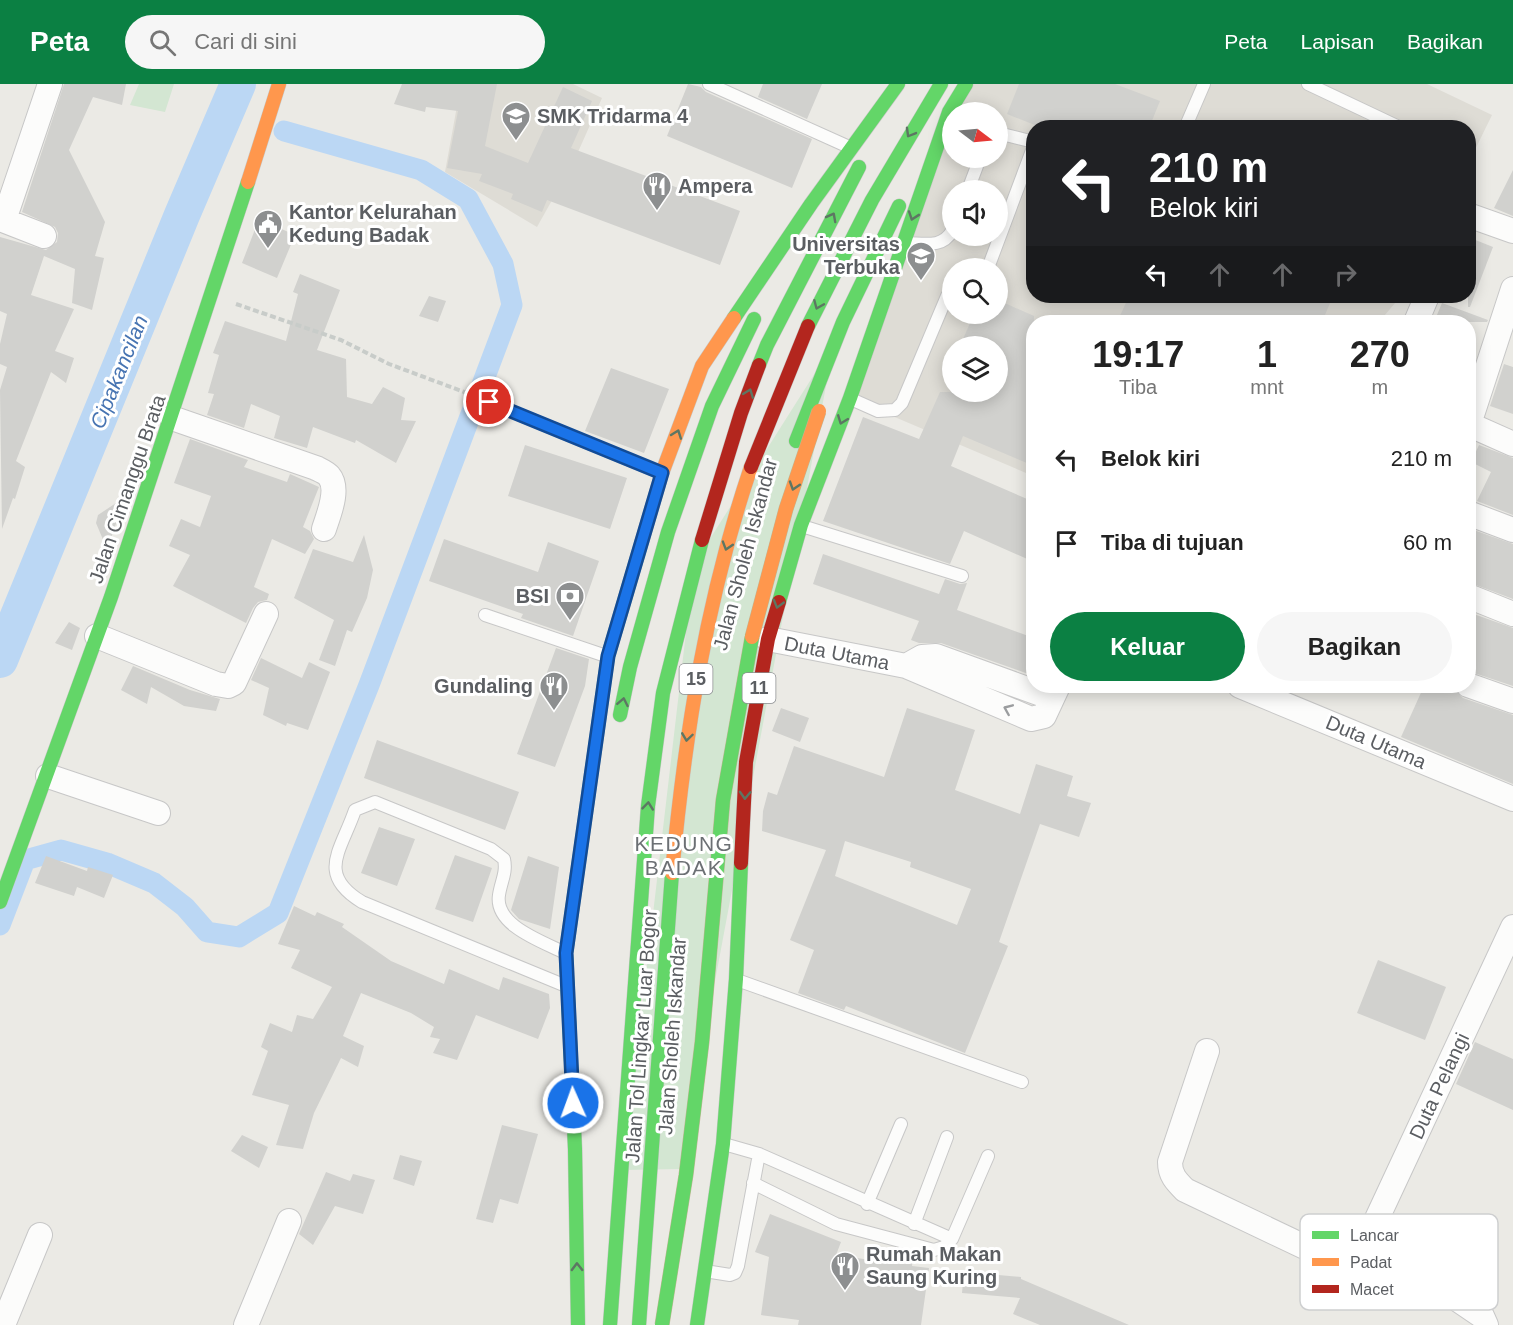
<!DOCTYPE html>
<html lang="id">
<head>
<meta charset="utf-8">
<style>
  :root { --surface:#fff; --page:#f6f6f6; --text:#222; --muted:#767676; --accent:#0b8043 }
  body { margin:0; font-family:Arial,sans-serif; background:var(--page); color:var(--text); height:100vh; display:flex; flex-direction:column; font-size:22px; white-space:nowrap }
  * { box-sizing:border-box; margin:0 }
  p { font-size:20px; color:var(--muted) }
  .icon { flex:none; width:33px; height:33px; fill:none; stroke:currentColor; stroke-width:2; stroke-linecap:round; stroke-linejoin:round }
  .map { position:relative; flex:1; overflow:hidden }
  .side { position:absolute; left:1026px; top:231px; width:450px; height:378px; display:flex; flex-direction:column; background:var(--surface); border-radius:24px; box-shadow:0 3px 15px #0003 }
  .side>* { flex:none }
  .banner { position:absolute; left:1026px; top:36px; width:450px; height:183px; border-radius:24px; box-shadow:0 3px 15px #0003; background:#202124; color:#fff; overflow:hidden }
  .needle { width:39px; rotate:106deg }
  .tools { position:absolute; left:942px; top:18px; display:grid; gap:12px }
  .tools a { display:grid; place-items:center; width:66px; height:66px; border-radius:50%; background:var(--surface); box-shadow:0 3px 15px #0003; font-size:30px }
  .pin { position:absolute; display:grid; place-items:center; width:51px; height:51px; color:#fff; margin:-26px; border:3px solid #fff; border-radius:50%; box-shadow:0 2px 6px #0007 }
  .me { position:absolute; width:66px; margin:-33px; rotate:358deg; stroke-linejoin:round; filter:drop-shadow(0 0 4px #0008) }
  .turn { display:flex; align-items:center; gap:21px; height:126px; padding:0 24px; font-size:27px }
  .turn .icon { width:78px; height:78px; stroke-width:2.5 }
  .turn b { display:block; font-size:42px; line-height:51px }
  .lanes { display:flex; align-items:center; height:57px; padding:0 24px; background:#0003; justify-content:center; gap:30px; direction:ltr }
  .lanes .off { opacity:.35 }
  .eta { display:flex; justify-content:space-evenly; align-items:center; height:102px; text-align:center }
  .eta b { font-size:36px; font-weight:700; line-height:42px }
  .primary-button { display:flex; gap:12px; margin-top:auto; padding:12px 24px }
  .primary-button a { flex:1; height:69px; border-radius:36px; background:var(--accent); color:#fff; font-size:24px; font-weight:700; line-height:69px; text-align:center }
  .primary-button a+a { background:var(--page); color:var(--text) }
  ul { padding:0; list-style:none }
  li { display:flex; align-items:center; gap:18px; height:84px; padding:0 24px }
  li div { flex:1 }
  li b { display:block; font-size:22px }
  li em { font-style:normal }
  header { display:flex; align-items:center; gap:36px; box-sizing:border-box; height:84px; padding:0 30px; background:var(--accent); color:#fff }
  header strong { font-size:28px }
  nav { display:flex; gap:33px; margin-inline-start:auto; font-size:21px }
  .search { width:420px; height:54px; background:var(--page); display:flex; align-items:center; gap:15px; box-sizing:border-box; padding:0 21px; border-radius:33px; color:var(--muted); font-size:22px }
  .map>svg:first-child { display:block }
</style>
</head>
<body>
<header>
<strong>Peta</strong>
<div class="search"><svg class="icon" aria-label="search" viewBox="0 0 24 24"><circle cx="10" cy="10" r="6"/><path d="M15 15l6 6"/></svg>Cari di sini</div>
<nav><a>Peta</a><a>Lapisan</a><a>Bagikan</a></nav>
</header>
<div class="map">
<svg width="1513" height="1241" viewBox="0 0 1513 1241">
  <rect width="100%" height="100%" fill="#ebeae5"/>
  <path fill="#dedcd5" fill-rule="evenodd" d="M461 0H573L602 14 574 77 537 143 445 88Z
    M966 0H1427L1492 31 1469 78 1468 44H1034V212H1401L1379 238H1034L1033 392 850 314 949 28ZM952 28H998V74H952ZM952 106H998V152H952ZM952 184H998V230H952ZM952 262H998V308H952Z"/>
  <path fill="#d3e6d2" d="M139 0H174L165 28 130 21Z
    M834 259 680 1085 623 1086 694 480Z"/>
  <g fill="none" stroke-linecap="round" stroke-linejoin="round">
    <path stroke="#bbd7f4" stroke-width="21" d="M0 841 25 776 61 766 107 779 154 799 185 823 207 848 239 853 278 829 369 601 512 221 503 180 468 115 421 86 284 47"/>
    <path stroke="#bbd7f4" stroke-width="36" d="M0 576 182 131 238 0"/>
  </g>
  <path fill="#d1d1ce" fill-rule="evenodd" d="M64 0H126L122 21 93 13 69 66 105 138 95 172 104 174 92 226 72 219 75 185 44 172 31 211 74 225 55 267 74 274 66 299 51 288 16 377 25 383 15 415 13 414 2 445 0 306 7 283 0 280V260L7 230 0 227V153L46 166 57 158 58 149 55 143 22 128Z
    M402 0H497L485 62 528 79 563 3 592 17 571 64 740 127 720 181 547 116 542 128 511 115 513 110 479 97 482 90 447 84 458 27 426 23 425 28 394 20Z
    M688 0 701 3 706 8 812 55 792 104 667 52Z
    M763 0H822L807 35 758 13Z
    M1019 0H1115L1160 17 1149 44H1042L1007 30Z
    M1513 86V132L1494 124Z
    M259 135 295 151 277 194 242 179Z
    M1468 153 1493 163 1470 223H1468Z
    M300 190 340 206 317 266 346 275 347 313 372 320 383 303 405 314 401 336 416 337 396 379 356 356 355 359 313 343 307 364 274 354 280 332 251 320 244 344 207 331 214 310 208 309 219 271 213 269 225 237 286 257 298 210 293 208Z
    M429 212 446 217 438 238 419 232Z
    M1129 212H1333L1322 238H1130L1119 234Z
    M998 216 1034 232V382L963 352 951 382 1034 418V478L964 447 950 480 823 437 863 333 919 355 940 308H998V262H960L974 230H998Z
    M1442 219 1488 236 1487 238H1434Z
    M1504 280 1513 283V330L1490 322Z
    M611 284 669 305 644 369 585 347Z
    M190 355 248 376 244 383 287 398 290 390 319 403 303 443 310 447 314 455 305 470 272 455 254 503 269 510 267 516 258 518 253 524 246 539 173 502 190 471 169 462 181 435 200 443 211 412 174 399Z
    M525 361 627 394 610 445 508 412Z
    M1479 361 1513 374V431L1477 417 1491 388 1471 378Z
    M119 417 123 420 107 465 96 439 98 431Z
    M1468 444 1513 460V515L1468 498Z
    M364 451 373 486 367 514 352 548 347 546 335 582 319 576 334 536 294 514 313 465 353 478Z
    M444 455 538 488 548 458 599 477 573 552 521 534 523 530 429 497Z
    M823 470 939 510 945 495 960 500 967 499 957 526 1034 554V592L941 559H919L911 556 919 537 813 500Z
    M1468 528 1513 544V602L1468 587Z
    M69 538 80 544 72 566 55 559Z
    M556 564 589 575 585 602 555 683 517 670Z
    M261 574 302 594 309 578 330 588 308 646 287 639 286 642 263 631 269 604 251 596Z
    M133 582 190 606 220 615 216 627 184 622 151 603 147 620 121 606Z
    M1424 602H1444L1455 606 1463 614 1513 631V700L1401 653Z
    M781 624 809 634 800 658 772 647Z
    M907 624 975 646 955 706 1020 730 1036 680 1073 692 1067 712 1091 719 1079 753 1040 740 999 858 1008 862 965 969 846 922 844 926 798 909 814 866 790 856 826 766 762 747 763 727 768 708 777 711 794 662 884 693ZM845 757 911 778 910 783 971 805 957 841 835 792Z
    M377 656 519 708 505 746 364 694Z
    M379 743 415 755 397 802 361 789Z
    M455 771 492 784 473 838 435 825Z
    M46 772 87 787 88 783 113 791 104 814 77 803 74 812 35 799Z
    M528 772 559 783 550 845 519 835 511 826Z
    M294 822 315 832 317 828 344 840 342 843 391 877 444 900 449 885 499 906 503 893 549 910 550 924 538 955 476 931 457 976 433 969 440 955 430 953 434 943 411 929 361 909 343 952 364 962 358 983 341 974 314 1029 303 1065 276 1061 289 1021 252 1011 268 967 261 963 270 939 292 948 297 931 313 935 332 903 291 884 300 866 278 860Z
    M1378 876 1446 903 1425 956 1357 929Z
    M1475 958 1513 975V1026L1456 1000Z
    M502 1041 538 1050 518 1120 500 1115 493 1139 476 1135Z
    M242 1051 268 1063 259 1084 231 1067Z
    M400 1071 422 1077 414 1102 393 1095Z
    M326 1088 350 1097 353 1090 375 1096 363 1130 335 1122 313 1161 299 1150Z
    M770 1130 841 1158 836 1171 884 1178 886 1167 913 1170 912 1182 929 1184 921 1241H798L799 1236 761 1231 769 1173 755 1168Z
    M964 1188 1021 1193V1195L1129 1241H1040L1013 1230 1020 1214 962 1209Z"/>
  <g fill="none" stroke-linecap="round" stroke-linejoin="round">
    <g stroke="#c7c7c7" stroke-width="14">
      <path id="lane" d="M709 0 849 63
        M1308 0 1401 44
        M1185 44 1204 0
        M998 49 1034 58
        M968 106 980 74
        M905 159C923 159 942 165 952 147
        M988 184 1034 61
        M851 315 878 327 895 326 902 319 947 212 952 205
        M489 318 661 389
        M802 442 962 492
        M485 531 606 572
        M565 869C544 858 494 842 499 811 501 797 507 789 504 775L491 765 375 718 355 726C341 767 316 790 362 818L566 902
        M737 896 1022 998
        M724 1060 759 1070 952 1155 988 1072
        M753 1099 836 1140 934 1166 944 1163 952 1155
        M867 1120 901 1040
        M914 1140 947 1053
        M705 1187 730 1191 735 1189 738 1182 759 1070"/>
    </g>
    <g stroke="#c7c7c7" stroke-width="26">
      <path id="street" d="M1468 131 1513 147
        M0 135 44 152
        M4 136 50 0
        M1416 238 1427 212
        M172 334 316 384C320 386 327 389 329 392 340 405 328 432 324 445
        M1468 340 1513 360
        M1469 340 1513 205
        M1468 429 1513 446
        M1468 512 1513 530
        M97 552 216 600 228 602 234 599 266 530
        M768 555 906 582 1031 635 1044 632 1058 602
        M906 582 922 573 936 572 1052 614
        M1468 601 1513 617
        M1240 602 1513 715
        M48 692 158 729
        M1207 967 1170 1078C1170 1091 1176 1097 1185 1106L1330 1175C1349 1181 1362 1172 1379 1162
        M3 1241 40 1151
        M246 1241 289 1137
        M1486 1241 1482 1232 1379 1162 1373 1152 1374 1141 1513 843"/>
    </g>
    <g stroke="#c7c7c5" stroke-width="15">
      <path id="fast" d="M734 234 811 120 898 0
        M808 242 872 116 941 0
        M759 281 767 261 859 83
        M796 357 843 238 899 122
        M779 518 801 441 850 314 949 28 966 0
        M620 631 630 583 668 448 712 322 754 235
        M0 818 111 513 248 98
        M578 1241 575 1065 566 869 608 572 642 457
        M610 1241 648 722 663 609 702 456
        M639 1241 672 789
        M697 1241 723 1060 736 895 741 779"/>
    </g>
    <g stroke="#c7c7c5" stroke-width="15">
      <path id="slow" d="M248 98 279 0
        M642 457 662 389 702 282 734 234
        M672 789C685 650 706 516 751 383"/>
    </g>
    <g stroke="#c7c7c5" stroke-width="15">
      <path id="jam" d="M751 383 808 242
        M702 456 741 329 759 281
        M741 779 746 678 768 555 779 518"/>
    </g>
    <path stroke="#c8ccc9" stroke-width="4" stroke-dasharray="6 3" stroke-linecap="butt" d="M236 220 341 256 389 280 475 312"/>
    <use href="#lane" stroke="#fcfcfb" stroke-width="12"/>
    <use href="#street" stroke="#fcfcfb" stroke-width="24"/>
    <use href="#fast" stroke="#63d668" stroke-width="14"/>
    <use href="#slow" stroke="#ff974d" stroke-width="14"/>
    <use href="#jam" stroke="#b3261e" stroke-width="14"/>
    <g stroke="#c0b695" stroke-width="15" stroke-linecap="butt">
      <path id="fast-bridge" d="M662 1241 686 1091 702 958 723 716 752 553"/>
    </g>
    <g stroke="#c0b695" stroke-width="15" stroke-linecap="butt">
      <path id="slow-bridge" d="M752 553 786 425 819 327"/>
    </g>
    <use href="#fast-bridge" stroke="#63d668" stroke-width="14"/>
    <use href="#slow-bridge" stroke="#ff974d" stroke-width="14"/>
  </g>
  <defs><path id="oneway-chevron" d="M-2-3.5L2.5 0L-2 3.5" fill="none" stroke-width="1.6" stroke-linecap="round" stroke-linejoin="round" transform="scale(1.5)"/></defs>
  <g stroke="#5d7663">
    <use href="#oneway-chevron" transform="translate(910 49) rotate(120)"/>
    <use href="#oneway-chevron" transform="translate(913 132) rotate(109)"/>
    <use href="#oneway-chevron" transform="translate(832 133) rotate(-62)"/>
    <use href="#oneway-chevron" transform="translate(818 221) rotate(113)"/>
    <use href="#oneway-chevron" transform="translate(749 309) rotate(-69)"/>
    <use href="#oneway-chevron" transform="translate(842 336) rotate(111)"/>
    <use href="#oneway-chevron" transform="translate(677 350) rotate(-70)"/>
    <use href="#oneway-chevron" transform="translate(794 402) rotate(108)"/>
    <use href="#oneway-chevron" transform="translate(727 462) rotate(107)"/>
    <use href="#oneway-chevron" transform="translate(778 520) rotate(106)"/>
    <use href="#oneway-chevron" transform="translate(623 618) rotate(-79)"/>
    <use href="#oneway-chevron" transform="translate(687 653) rotate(98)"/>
    <use href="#oneway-chevron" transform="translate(745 711) rotate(92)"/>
    <use href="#oneway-chevron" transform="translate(648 722) rotate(-84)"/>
    <use href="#oneway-chevron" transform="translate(577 1183) rotate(-91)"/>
  </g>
  <use stroke="#9b9d9f" href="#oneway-chevron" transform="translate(1008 625) rotate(-157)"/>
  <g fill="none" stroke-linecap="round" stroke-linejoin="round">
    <g stroke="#114b97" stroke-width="15">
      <path id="route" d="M489 318 662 389 608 572 566 869 573 1019"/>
    </g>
    <use href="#route" stroke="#1a73e8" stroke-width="10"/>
  </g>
  <defs>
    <g id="school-pin" transform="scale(1.5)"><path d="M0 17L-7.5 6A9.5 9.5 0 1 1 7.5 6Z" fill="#8d8f90" stroke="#fff"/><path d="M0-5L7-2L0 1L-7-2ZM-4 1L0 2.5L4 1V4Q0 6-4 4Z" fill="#fff"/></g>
    <g id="restaurant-pin" transform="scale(1.5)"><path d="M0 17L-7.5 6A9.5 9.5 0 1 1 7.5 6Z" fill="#8d8f90" stroke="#fff"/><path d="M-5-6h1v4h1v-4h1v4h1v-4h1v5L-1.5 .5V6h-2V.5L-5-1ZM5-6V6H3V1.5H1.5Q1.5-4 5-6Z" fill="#fff"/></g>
    <g id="civic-pin" transform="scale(1.5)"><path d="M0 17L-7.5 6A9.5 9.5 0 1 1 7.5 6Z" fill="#8d8f90" stroke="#fff"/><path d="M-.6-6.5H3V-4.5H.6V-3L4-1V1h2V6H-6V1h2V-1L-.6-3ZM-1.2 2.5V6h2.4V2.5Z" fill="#fff"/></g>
    <g id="university-pin" transform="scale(1.5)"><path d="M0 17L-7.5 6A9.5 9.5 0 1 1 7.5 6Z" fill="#8d8f90" stroke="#fff"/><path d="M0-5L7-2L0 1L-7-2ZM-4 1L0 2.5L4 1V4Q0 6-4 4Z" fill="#fff"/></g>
    <g id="bank-pin" transform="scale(1.5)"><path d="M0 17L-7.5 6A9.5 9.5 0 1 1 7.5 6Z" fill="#8d8f90" stroke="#fff"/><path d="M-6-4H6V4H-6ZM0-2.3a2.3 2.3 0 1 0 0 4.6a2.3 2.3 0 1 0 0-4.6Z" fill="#fff"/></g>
  </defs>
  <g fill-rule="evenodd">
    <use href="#school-pin" x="516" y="32"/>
    <use href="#restaurant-pin" x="657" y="102"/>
    <use href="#civic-pin" x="268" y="140"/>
    <use href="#university-pin" x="921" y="172"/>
    <use href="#bank-pin" x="570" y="512"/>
    <use href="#restaurant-pin" x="554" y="602"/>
    <use href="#restaurant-pin" x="845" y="1182"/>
  </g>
  <g text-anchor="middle" stroke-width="6" stroke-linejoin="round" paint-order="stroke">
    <g fill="#fff" stroke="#8c8e91" stroke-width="1.5">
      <rect x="679.5" y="580" width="33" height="30" rx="4.5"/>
      <rect x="742.5" y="589" width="33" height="30" rx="4.5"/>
    </g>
    <g font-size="18" font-weight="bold" fill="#5b5e62">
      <text x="696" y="601">15</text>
      <text x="759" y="610">11</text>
    </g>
    <g font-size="20" font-weight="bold" fill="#5b5e62" stroke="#fff" text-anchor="start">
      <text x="537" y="39">SMK Tridarma 4</text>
      <text x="678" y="109">Ampera</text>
      <text x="289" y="135">Kantor Kelurahan<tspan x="289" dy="23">Kedung Badak</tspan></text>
      <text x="900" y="167" text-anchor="end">Universitas<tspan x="900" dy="23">Terbuka</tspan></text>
      <text x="549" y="519" text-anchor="end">BSI</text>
      <text x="533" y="609" text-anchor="end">Gundaling</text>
      <text x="866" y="1177">Rumah Makan<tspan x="866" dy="23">Saung Kuring</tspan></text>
    </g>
    <g font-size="20" fill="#5b5e62" stroke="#fff">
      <text transform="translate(127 405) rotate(-71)" y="7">Jalan Cimanggu Brata</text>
      <text transform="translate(745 470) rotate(-75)" y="7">Jalan Sholeh Iskandar</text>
      <text transform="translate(837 569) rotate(11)" y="7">Duta Utama</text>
      <text transform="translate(1376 658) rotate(23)" y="7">Duta Utama</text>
      <text transform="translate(641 952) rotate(-86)" y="7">Jalan Tol Lingkar Luar Bogor</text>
      <text transform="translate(672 952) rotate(-86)" y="7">Jalan Sholeh Iskandar</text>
      <text transform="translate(1439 1002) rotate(-65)" y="7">Duta Pelangi</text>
    </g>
    <g font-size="21" font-style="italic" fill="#4774b2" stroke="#fff">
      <text transform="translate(119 288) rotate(-68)" y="7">Cipakancilan</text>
    </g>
    <g font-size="21" letter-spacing="1.5" fill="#6c7074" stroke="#fff">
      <text x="684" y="767">KEDUNG<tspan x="684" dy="24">BADAK</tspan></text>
    </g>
  </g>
  <rect x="1300" y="1130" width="198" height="96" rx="9" fill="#fff" stroke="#cecfd0" stroke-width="1.5"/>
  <rect x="1312" y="1147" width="27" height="8" fill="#63d668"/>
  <rect x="1312" y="1174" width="27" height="8" fill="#ff974d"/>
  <rect x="1312" y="1201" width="27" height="8" fill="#b3261e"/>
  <g font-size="16" fill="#5b5e62">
    <text x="1350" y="1157">Lancar</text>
    <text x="1350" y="1184">Padat</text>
    <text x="1350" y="1211">Macet</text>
  </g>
</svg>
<div class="tools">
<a><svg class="needle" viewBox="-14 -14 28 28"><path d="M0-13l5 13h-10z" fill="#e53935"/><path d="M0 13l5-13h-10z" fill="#767676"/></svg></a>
<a><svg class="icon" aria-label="sound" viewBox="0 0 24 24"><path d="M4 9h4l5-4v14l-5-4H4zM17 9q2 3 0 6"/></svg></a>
<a><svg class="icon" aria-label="search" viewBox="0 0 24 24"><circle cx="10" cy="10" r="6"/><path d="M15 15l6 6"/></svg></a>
<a><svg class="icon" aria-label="layers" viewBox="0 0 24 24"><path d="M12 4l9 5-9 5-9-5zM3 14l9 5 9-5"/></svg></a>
</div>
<div class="pin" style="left:489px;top:318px;background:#d93025"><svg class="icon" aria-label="arrive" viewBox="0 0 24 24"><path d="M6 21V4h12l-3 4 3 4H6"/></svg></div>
<svg class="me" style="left:573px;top:1019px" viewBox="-20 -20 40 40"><circle r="17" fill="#1a73e8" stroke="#fff" stroke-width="3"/><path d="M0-11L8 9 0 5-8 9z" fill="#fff"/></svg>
<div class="banner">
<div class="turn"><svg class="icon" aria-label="left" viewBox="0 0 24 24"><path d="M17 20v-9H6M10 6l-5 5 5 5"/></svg><div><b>210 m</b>Belok kiri</div></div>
<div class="lanes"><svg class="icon" aria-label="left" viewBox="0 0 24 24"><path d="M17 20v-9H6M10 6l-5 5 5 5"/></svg><svg class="icon off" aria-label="ahead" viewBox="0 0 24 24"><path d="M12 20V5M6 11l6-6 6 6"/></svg><svg class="icon off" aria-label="ahead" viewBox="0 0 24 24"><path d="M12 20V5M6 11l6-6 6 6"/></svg><svg class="icon off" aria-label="right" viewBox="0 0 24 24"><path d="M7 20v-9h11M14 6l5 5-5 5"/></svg></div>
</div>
<section class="side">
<div class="eta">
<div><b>19:17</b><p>Tiba</p></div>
<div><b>1</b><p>mnt</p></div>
<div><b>270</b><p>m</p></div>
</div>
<ul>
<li><svg class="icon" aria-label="left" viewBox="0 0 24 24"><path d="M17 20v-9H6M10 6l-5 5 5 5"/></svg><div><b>Belok kiri</b></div><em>210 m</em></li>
<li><svg class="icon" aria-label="arrive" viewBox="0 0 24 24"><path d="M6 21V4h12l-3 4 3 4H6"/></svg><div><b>Tiba di tujuan</b></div><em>60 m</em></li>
</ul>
<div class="primary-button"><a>Keluar</a><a>Bagikan</a></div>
</section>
</div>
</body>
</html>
